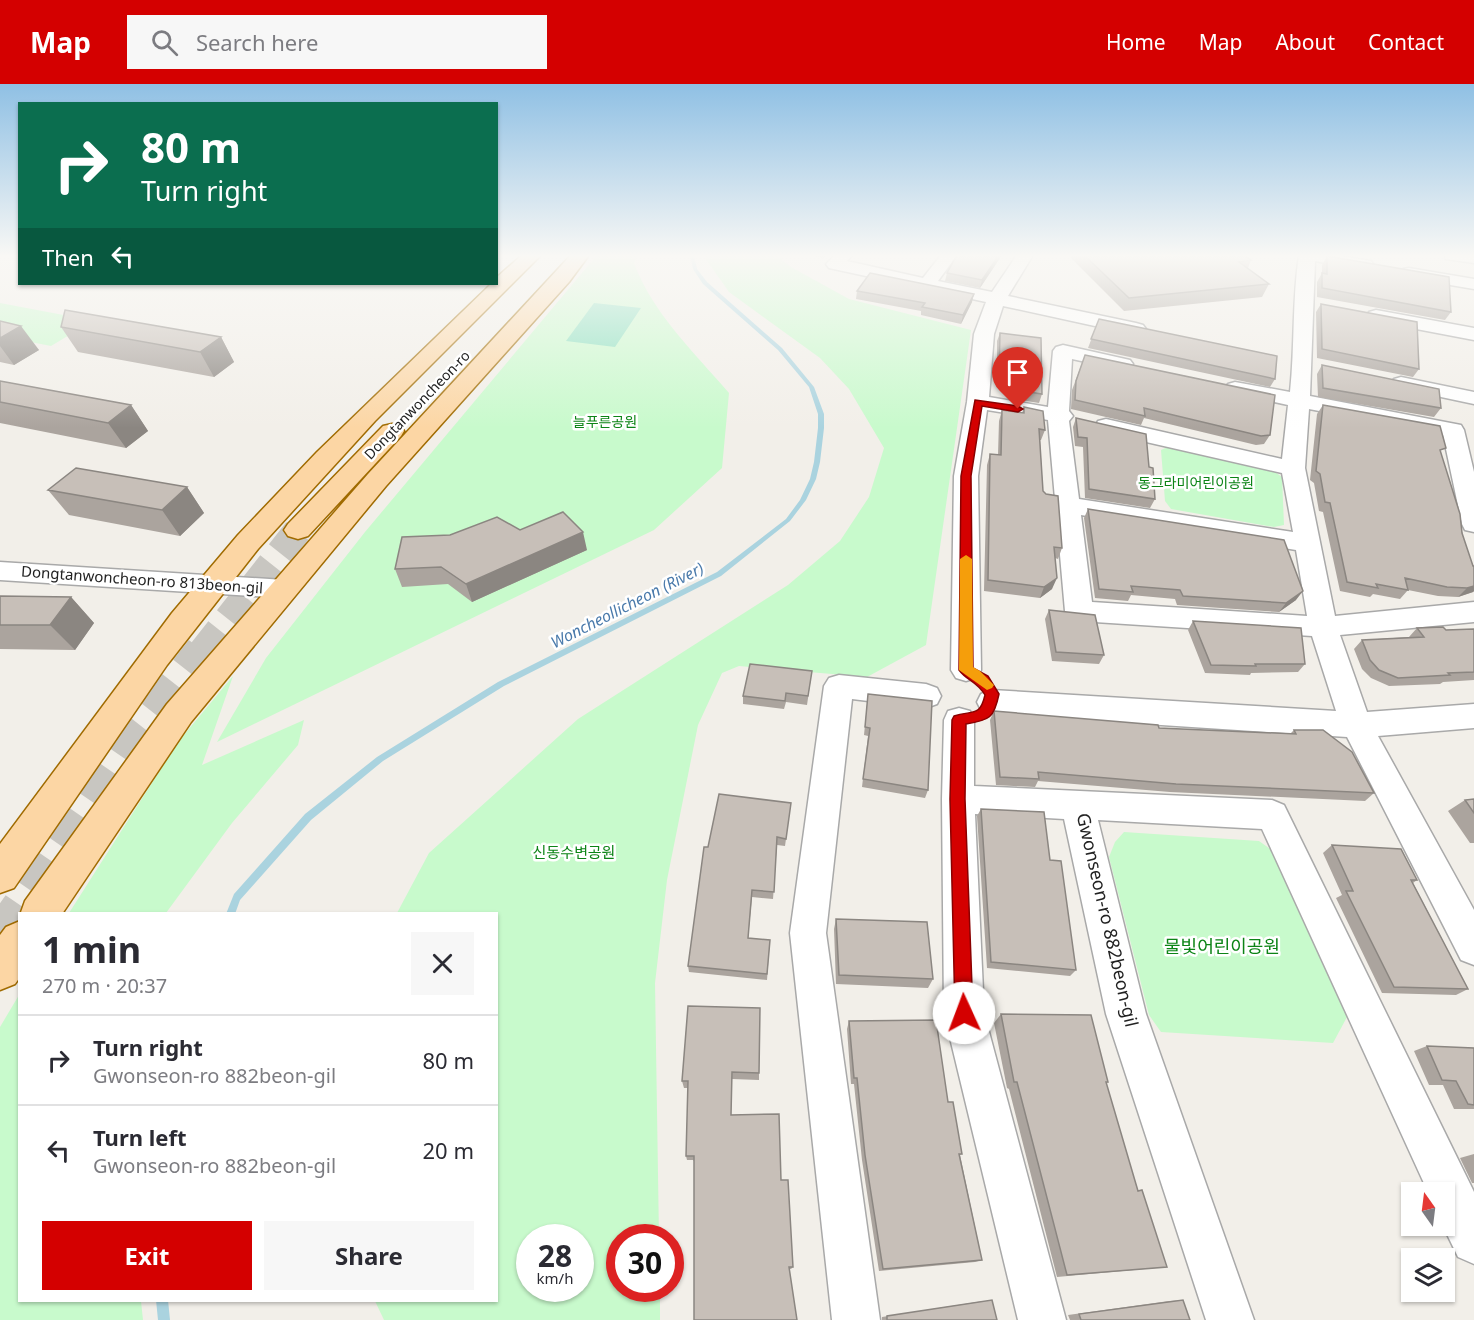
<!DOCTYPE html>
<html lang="en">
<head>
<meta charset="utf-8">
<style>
  :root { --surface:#fff; --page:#f7f7f7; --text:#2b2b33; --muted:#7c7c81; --line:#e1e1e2; --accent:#d40000 }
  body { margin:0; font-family:"Noto Sans","Noto Sans KR",sans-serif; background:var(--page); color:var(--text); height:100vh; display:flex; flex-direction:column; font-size:22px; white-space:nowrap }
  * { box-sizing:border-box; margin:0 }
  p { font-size:20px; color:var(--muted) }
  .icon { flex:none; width:33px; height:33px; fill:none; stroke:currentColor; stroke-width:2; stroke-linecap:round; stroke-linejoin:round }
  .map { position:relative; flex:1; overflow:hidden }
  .panel { position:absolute; left:18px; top:828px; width:480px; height:390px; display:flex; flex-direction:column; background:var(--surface); border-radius:0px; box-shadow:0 2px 4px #0004 }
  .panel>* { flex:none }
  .banner { position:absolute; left:18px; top:18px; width:480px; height:183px; border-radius:0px; box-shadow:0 2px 4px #0004; background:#0b6e4f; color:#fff; overflow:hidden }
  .needle { width:39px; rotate:346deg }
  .controls { position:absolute; left:1401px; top:1098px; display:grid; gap:12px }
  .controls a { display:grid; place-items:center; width:54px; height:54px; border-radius:0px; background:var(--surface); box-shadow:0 2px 4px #0004; font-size:30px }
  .speed { position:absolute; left:516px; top:1140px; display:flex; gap:12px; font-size:30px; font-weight:700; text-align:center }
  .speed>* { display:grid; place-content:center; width:78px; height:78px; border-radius:50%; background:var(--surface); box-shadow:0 2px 4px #0004; line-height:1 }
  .speed small { font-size:15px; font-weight:400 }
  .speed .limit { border:9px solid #d22; background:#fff; color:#111 }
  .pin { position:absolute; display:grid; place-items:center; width:51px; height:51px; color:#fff; margin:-62px -26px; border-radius:50% 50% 50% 0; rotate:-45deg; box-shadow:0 0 6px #0007 }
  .pin .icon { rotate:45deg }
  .me { position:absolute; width:66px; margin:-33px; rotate:358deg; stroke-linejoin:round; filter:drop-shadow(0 0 4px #0008) }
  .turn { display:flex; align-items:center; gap:21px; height:126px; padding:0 24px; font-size:27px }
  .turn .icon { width:78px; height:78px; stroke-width:2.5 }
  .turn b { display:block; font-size:42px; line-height:51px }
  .then { display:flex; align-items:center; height:57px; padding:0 24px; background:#0003; gap:12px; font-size:22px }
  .round { display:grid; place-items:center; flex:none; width:63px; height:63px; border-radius:0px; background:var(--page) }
  .summary { display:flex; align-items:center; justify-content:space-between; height:102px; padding:0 24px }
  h1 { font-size:36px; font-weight:700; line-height:45px }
  .primary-button { display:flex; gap:12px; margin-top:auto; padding:12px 24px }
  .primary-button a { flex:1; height:69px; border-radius:0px; background:var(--accent); color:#fff; font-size:24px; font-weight:700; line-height:69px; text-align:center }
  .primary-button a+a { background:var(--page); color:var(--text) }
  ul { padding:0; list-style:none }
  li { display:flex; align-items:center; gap:18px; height:90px; padding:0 24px; border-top:2px solid var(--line) }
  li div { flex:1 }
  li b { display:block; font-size:22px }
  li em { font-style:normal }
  header { display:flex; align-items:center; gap:36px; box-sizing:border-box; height:84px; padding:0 30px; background:var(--accent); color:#fff }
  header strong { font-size:28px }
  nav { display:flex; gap:33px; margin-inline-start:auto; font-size:21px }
  .search { width:420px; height:54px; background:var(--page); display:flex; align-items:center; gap:15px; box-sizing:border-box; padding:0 21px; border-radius:0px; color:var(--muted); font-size:22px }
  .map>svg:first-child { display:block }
</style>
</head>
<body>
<header>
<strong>Map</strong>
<div class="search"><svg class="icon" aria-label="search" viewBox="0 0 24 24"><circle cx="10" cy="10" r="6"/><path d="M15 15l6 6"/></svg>Search here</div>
<nav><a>Home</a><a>Map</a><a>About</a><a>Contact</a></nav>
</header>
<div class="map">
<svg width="1474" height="1236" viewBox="0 0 1474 1236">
  <rect width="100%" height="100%" fill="#f2efe9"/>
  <path fill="#c8facc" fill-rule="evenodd" d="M597 171H638L634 179C653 230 694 268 729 309L722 384 654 446 217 658 266 574 365 448Z
    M703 171H776L791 183 849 215 971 246 926 561 867 593 739 582 722 589 698 641 667 796 655 899 659 1153 620 1154V1204L660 1205V1236H384L375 1217 496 1216V830L397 829 429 769 578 635 788 501 840 457 869 413 884 364 849 305 820 274 729 208ZM530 1154H580V1204H530Z
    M0 219 90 236 91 238 51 262 0 252Z
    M1170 362 1271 385 1282 393 1284 441 1274 443 1171 425 1165 417 1161 366Z
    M233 592 202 681 304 636 298 661 232 739 166 829H69L178 658Z
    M1124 748 1259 757 1280 772 1347 933 1333 959 1161 948 1149 931 1109 773 1115 758Z
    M19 911 20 1216 141 1217 143 1236H0V943Z"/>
  <path fill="#88e0be" d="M594 219 641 224 615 263 566 257Z"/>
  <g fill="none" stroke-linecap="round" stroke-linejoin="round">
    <path fill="#aad3df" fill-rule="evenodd" d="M690 171H694L697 185 707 198 782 264 814 303 824 330V344L820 378 816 395 806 416 790 437 721 492 504 602 383 677 311 736 240 816 235 830H226L234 810 305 730 377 673 498 598 717 488 786 435 800 416 810 395 814 378 818 344V330L809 303 778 266 703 200 693 185Z
      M156 1216H168L170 1236H158Z"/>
    <path stroke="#c8c6c1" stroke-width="28" stroke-dasharray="28 14" stroke-linecap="butt" d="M202 568 298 446"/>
    <path stroke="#c8c6c1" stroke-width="36" stroke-dasharray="36 18" stroke-linecap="butt" d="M0 851 142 645 203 567"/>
    <g stroke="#a9a9a9" stroke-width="3">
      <path id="minor" d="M835 171H852L847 177 923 194 941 171H957L938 197 992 208 1017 171H1033L1008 212 1136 239 1143 241 1146 245 1143 249 1136 251 1003 222 994 250 989 313 1048 323 1053 267 1056 263 1063 261 1130 276 1133 280 1130 284 1123 286 1072 275 1069 327 1073 332 1069 337 1079 415 1293 448 1282 389 1098 347 1095 342 1098 337 1106 335 1282 375 1288 321 1228 308 1225 304 1228 300 1235 298 1290 308C1295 262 1292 216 1299 171H1334L1371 177 1374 181 1371 185 1365 186 1315 177 1310 312 1461 341 1464 346 1474 388V448L1465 446 1462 440 1443 351 1309 325 1305 384 1335 532 1474 518V538L1340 551 1367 628 1474 620V644L1378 652 1474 826V881L1461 876 1347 653 992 630 981 626 977 618 981 610 992 606 1336 627 1312 552 1079 537 1069 534 1065 527 1048 336 987 326 978 392 981 586 976 594 966 597 956 594 951 586 954 392 967 318 974 250 986 218 829 184 826 180ZM1081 431 1296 466 1307 532 1092 518Z
        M1444 171H1474V179L1446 175Z
        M1409 184 1474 195V205L1403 193 1400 189 1403 185Z
        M1376 226 1474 244V256L1369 236 1367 232 1369 228Z
        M1401 293 1474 308V320L1394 303 1391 299 1394 295Z
        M0 478 285 496 294 498 298 505 294 512 285 514 0 496Z
        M839 591 926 600 937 604 941 612 937 620 926 624 852 615 826 849 880 1236H832L790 849 824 602 829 594Z
        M959 624 970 627 974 636V702L1272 716 1284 721 1474 1108V1180L1458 1173 1443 1142 1444 1108H1428L1262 745 1098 736 1146 930 1254 1236H1206L1106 930 1064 735 975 730 984 929 1066 1236H1018L944 929 942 715 944 636 948 627Z"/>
    </g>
    <g stroke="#a06b00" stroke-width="3">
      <path id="major" d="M522 171H541L375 337 258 465 167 581 14 804 0 809V760L172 529 238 451 317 368 491 200H496V194Z
        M571 171H589L569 198 386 402 191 638 62 830 20 831 25 817 167 620 368 390Z
        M392 340 401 342 404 347 401 352 308 452 298 455 288 452 284 446 288 440 383 342Z
        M20 837V893L15 900 0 906V851L6 843Z"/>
    </g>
    <use href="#minor" fill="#fff" fill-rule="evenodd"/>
    <use href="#major" fill="#fcd6a4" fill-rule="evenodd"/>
  </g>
  <path fill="#aba49e" d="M809 171H828L824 174Z
    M1002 171 980 204 945 197 947 189Z
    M1072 171H1244L1251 176 1248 184 1269 200 1262 213 1124 227 1071 174Z
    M1327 172 1451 228 1445 236 1317 213V198L1322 189V181Z
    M857 207 972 218 961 240 921 231V227L856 215Z
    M1321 220 1419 285 1413 293 1317 274 1316 228Z
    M1099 235 1275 295 1270 303 1088 264Z
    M0 237 39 266 14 281 0 278Z
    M61 243 221 253 234 278 214 293 78 268Z
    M1000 249 1042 310 1039 319 1020 316V301L997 299V257Z
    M1085 271 1270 351 1264 360 1256 361 1144 334 1141 341 1071 325 1072 306Z
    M1322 281 1441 324 1434 333 1318 313 1317 290Z
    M0 297 131 321 148 347 126 364 0 339Z
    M1323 321 1441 370 1462 449 1474 507 1473 508 1458 513 1438 512 1408 506 1400 515 1373 510 1370 513 1340 507 1323 428 1319 427 1314 399 1310 396 1317 330Z
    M1024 323 1045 346 1041 356H1040L1043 407 1062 464 1058 475 1055 474 1052 505 1040 514 984 507 987 381 990 370 998 371 999 337 1002 326 1022 329Z
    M1076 334 1149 383 1155 415 1150 424 1085 414 1083 363 1075 362 1073 343Z
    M187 403 204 429 180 452 69 431 48 406Z
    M1088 425 1296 516 1279 528 1177 521 1175 515 1131 511 1128 517 1095 514 1084 434Z
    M520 446 587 466 472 518 448 500 402 503 395 485Z
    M0 512 71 513 94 539 75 566 0 565Z
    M1049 526 1104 571 1099 580 1052 577 1045 535Z
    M1193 537 1305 580 1298 588 1251 589 1250 591 1205 589 1188 546Z
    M1417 544 1446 546 1474 545V596L1443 598 1440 600 1389 602 1371 594 1362 585 1354 565 1362 556 1409 553Z
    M812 587 807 621 786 618 784 625 743 620V612Z
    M868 610 928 706 925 714 862 703 868 652 864 651Z
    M994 627 1159 644 1290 650 1294 646 1374 709 1365 717 1170 708 1038 697 1035 703 996 701 990 636Z
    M1474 715V759H1470L1448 727 1465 716Z
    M791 719 785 762 777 761 773 815 752 813 748 854 770 856 767 896 689 888 688 882 708 763Z
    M981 725 1050 776 1076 886 1070 892 987 884 977 732Z
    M1332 761 1417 796 1413 799 1468 905 1456 911 1382 909 1336 814 1342 811 1323 769Z
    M836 835 933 895 928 904 836 900 834 845Z
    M688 922 759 989V996L732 995 731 1031 781 1096 793 1183 791 1185H789L693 1076H687L686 1072 688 1004H684L682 997Z
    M1001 930 1108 998 1106 1000 1138 1107 1167 1183 1057 1193 1009 1005 1007 1004 994 939Z
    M849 937 948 1018 962 1070 960 1071 982 1176 975 1178 879 1187 862 1076 854 1000H851L847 945Z
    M1427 962 1474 964V1025H1454L1443 1001H1429L1414 967Z
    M1474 1070V1099H1472L1460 1074Z
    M1183 1216 1190 1236H1070L1068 1231 1169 1217Z
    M983 1217 997 1236H882V1233Z"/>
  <path fill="#8b8681" d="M999 171H1002L980 204 982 196Z
    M974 210 972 218 961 240 963 231Z
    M21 242 39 266 14 281 0 262V254Z
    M221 253 234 278 214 293 200 268Z
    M131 321 148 347 126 364 108 339Z
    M187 403 204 429 180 452 162 426Z
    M583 448 587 466 472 518 466 500Z
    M1057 494 1052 505 1040 514 1044 503Z
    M1474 502V507L1473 508 1458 513 1467 504Z
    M1303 507 1296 516 1279 528 1286 519Z
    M71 513 94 539 75 566 50 541Z"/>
  <path fill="#c7bfb8" stroke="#8b8681" stroke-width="1.5" d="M957 171H999L982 196 947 189Z
    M1084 171H1244L1251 176 1239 178 1269 200 1129 214Z
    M1327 172 1449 193 1451 228 1322 204V189L1327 190Z
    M870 189 974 210 963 231 922 223 925 219 857 207Z
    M1321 220 1417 238 1419 285 1322 265Z
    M65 226 221 253 200 268 61 243Z
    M1099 235 1277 272 1275 295 1091 255Z
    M0 237 21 242 0 254Z
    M1000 249 1041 254 1042 310 1023 307V292L999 290Z
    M1085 271 1275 311 1270 351 1261 352 1144 324 1145 332 1075 316 1076 297Z
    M1322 281 1439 305 1441 324 1323 304Z
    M0 297 131 321 108 339 0 318Z
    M1323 321 1440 342 1446 364 1440 366 1460 430 1462 449 1473 482H1474V502L1467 504 1447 503 1405 494 1408 506 1376 500 1378 504 1347 498 1330 419 1325 418 1320 390 1316 387Z
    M1024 323 1043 327 1045 346 1039 345 1043 407 1046 410 1058 412 1062 464 1054 463 1057 494 1044 503 988 496 990 370 1001 371 1002 326 1024 329Z
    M1076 334 1146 350 1149 383 1153 384 1155 415 1089 405 1087 354 1078 353Z
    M76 384 187 403 162 426 48 406Z
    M1088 425 1284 456 1303 507 1286 519 1183 512 1180 506 1131 502 1133 508 1099 505Z
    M563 428 583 448 466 500 441 483 395 485 402 453 450 451 497 433 520 446Z
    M0 512 71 513 50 541H0Z
    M1049 526 1095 531 1104 571 1056 568Z
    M1193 537 1301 544 1305 580H1255L1256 582 1211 581Z
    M1443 543 1446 546 1474 545V588L1448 589 1450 591 1398 594 1379 586 1370 576 1362 556 1424 553 1417 544Z
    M750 580 812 587 808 612 786 609 785 617 743 612Z
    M868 610 932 617 928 706 863 695 870 644 865 643Z
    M994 627 1158 641 1159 644 1296 650 1294 646H1323L1352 668 1374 709 1176 700 1038 688 1039 695 1000 693Z
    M719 710 791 719 786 755 777 753 774 808 752 806 748 854 770 856 767 890 688 882 704 763H708Z
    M1474 715V729L1465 716Z
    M981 725 1044 728 1050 776 1061 777 1076 886 991 878Z
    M1332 761 1401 765 1417 796H1411L1468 905 1394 903 1346 807H1353Z
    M836 835 927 838 933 895 839 891Z
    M688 922 760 924 759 989 732 988 731 1031 779 1030 781 1096H788L793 1183H789L797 1236H694V1072H686L688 997H682Z
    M1001 930 1091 931 1108 998H1106L1138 1107 1142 1106 1167 1183 1067 1191 1017 998H1014Z
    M936 936 948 1018H953L962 1070H959L982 1176 883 1185 865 1071 857 994H854L849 937Z
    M1427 962 1474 964V1021L1468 1020 1456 997 1442 996Z
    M992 1216 997 1236H887V1232Z
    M1183 1216 1190 1236H1081L1079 1230Z"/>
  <linearGradient id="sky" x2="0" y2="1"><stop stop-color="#8fc0e4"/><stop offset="0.5" stop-color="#f9f8f5"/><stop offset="1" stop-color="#f9f8f5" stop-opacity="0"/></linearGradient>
  <rect width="1474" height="344" fill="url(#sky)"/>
  <path fill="#d40000" stroke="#8a0000" stroke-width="1.5" d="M975 316 1018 322 1023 325 1018 328 982 322 971 392 973 584 988 592 999 610C994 634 990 636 966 640L965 715 973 929 970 936 964 938 958 936 955 929 950 715 952 636 954 632C973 626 980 633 985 611 977 597 967 597 959 586L961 392Z"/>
  <path fill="#f59e0b" d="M966 471 972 475 973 583 980 587 994 601 992 604 987 606 959 586 960 475Z"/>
  <g text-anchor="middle" stroke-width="5" stroke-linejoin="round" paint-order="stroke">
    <g font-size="14" fill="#222" stroke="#fff">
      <text transform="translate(417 321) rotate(-46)" y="5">Dongtanwoncheon-ro</text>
    </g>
    <g font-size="14" fill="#0c8416" stroke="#fff">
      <text x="605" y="343">늘푸른공원</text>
      <text x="1196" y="404">동그라미어린이공원</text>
    </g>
    <g font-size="15" fill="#222" stroke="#fff">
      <text transform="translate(142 496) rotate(4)" y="5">Dongtanwoncheon-ro 813beon-gil</text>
    </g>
    <g font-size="15" fill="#0c8416" stroke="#fff">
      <text x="574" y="774">신동수변공원</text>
    </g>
    <g font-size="16" font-style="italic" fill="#4a7aab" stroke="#fff">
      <text transform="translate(627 521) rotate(-27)" y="6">Woncheollicheon (River)</text>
    </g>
    <g font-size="18" fill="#222" stroke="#fff">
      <text transform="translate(1107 836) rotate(77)" y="6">Gwonseon-ro 882beon-gil</text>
    </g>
    <g font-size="18" fill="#0c8416" stroke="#fff">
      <text x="1222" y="869">물빛어린이공원</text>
    </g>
  </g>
</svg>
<div class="controls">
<a><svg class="needle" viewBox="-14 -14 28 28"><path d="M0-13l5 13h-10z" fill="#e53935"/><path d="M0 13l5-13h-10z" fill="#7c7c81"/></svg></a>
<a><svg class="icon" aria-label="layers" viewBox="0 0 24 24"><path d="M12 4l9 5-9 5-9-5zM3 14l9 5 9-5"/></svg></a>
</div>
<div class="speed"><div>28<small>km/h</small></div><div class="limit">30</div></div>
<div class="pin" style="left:1018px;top:325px;background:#d93025"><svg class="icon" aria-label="arrive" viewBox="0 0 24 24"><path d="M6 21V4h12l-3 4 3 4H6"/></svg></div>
<svg class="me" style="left:964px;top:929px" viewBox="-20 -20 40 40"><circle r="19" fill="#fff"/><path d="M0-13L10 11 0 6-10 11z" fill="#d40000"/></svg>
<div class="banner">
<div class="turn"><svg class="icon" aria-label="right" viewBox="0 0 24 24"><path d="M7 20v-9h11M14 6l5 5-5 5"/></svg><div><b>80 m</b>Turn right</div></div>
<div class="then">Then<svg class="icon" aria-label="left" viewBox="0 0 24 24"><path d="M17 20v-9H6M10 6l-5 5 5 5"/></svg></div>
</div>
<section class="panel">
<div class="summary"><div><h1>1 min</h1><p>270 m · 20:37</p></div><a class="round"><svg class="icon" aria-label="close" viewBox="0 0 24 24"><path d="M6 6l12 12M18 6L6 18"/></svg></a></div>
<ul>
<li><svg class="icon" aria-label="right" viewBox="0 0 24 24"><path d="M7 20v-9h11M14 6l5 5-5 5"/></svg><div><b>Turn right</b><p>Gwonseon-ro 882beon-gil</p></div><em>80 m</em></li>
<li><svg class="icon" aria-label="left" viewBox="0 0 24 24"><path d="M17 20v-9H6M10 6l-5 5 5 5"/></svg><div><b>Turn left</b><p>Gwonseon-ro 882beon-gil</p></div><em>20 m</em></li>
</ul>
<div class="primary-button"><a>Exit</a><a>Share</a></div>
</section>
</div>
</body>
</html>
